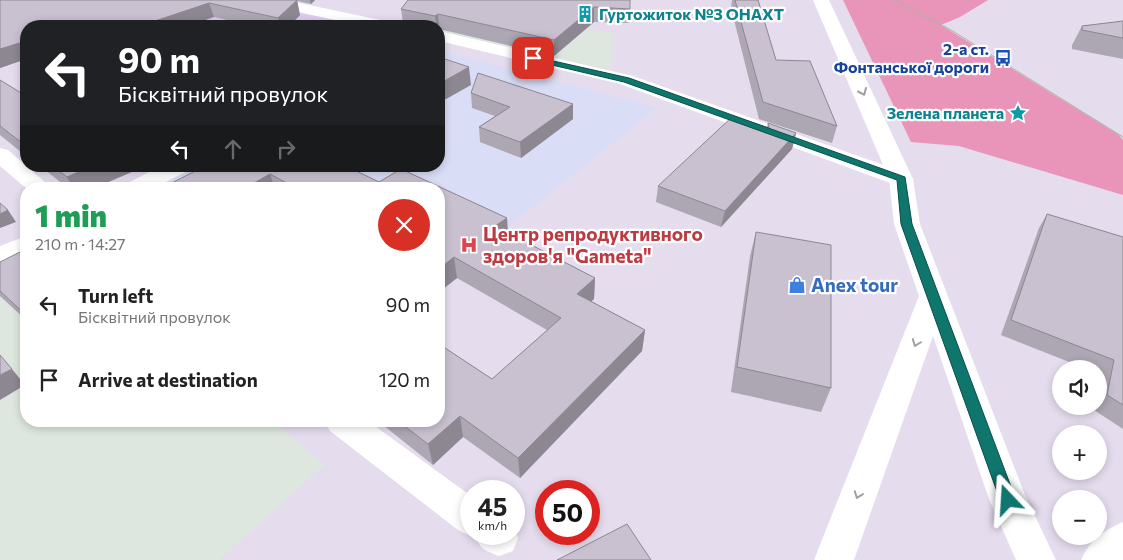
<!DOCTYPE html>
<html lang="en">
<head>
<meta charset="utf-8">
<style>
  :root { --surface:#fff; --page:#f6f6f6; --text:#222; --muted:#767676 }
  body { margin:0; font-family:Commissioner,sans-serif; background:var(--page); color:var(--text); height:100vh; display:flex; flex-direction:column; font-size:19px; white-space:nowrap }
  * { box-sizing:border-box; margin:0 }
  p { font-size:16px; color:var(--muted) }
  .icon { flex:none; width:28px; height:28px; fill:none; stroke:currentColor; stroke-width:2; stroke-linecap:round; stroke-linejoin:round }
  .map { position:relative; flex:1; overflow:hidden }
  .details { position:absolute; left:20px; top:182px; width:425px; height:245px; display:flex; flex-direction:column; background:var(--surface); border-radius:20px; box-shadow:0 2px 8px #0003 }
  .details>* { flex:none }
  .top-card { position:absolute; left:20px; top:20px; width:425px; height:152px; border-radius:20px; box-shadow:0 2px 8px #0003; background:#202124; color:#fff; overflow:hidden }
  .tools { position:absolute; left:1052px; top:360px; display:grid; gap:10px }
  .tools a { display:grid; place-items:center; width:55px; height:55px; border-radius:50%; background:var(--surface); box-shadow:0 2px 8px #0003; font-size:25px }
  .speed { position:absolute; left:460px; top:480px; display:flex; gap:10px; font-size:25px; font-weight:700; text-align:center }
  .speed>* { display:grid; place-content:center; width:65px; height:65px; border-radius:50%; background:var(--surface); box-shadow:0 2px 8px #0003; line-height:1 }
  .speed small { font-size:12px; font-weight:400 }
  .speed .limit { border:8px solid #d22; background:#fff; color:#111 }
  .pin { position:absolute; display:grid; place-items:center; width:42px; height:42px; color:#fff; margin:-21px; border-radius:10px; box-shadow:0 2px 8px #0006 }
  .me { position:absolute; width:55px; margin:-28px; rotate:340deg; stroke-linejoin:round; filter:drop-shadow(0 0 4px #0008) }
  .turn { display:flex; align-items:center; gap:18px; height:105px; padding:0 15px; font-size:22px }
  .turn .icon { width:65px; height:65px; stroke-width:2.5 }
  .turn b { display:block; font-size:35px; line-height:42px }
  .lanes { display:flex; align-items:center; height:48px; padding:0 15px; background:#0003; justify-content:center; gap:25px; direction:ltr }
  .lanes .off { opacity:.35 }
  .round { display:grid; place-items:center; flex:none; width:52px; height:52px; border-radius:26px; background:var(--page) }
  .summary { display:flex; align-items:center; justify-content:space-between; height:85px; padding:0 15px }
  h1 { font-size:30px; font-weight:800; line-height:38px; color:#1e9e55 }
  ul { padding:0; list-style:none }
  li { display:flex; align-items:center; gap:15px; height:75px; padding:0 15px }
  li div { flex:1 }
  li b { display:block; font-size:19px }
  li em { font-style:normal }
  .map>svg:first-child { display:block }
</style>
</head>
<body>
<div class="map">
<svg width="1123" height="560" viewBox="0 0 1123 560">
  <rect width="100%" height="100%" fill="#e5dcee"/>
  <path fill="#dde6df" d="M462 19 613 32 611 70 439 33V29Z
    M26 264V421H272L325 465 219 560H0V278Z"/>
  <path fill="#e1cbf1" d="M260 0 364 23 381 26H157Z"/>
  <path fill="#d9ddf6" d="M439 50 657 108 508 227 516 231 439 292V189H155L197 166H439Z"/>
  <path fill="#e994b9" d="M843 0H988L960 17 941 25 1119 135 1123 140V195L959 146 911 142Z"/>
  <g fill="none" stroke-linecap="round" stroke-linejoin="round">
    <path fill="#fff" fill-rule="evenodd" d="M256 0H285L385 21 391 23 393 26H364L264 5 259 3Z
      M439 31 633 76 909 174 913 179 909 184 901 186 893 184 620 84 439 41Z
      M0 148 8 150 53 189H27L0 166Z
      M161 166H190L187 171 152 189H122L126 184Z
      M26 236V254L0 266V246Z
      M325 421H368L471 496V534H514V527L518 538 513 551 499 556C484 550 481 550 474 534L471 536 458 530 330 431Z"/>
    <path fill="#fff" fill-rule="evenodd" d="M813 0H829L913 179 920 224 1025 495 1056 560H1016L989 499 933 336 854 560H814L919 296 894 224 889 179Z
      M1123 522V560H1081C1089 541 1104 530 1123 522Z"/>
    <path stroke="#a4b79e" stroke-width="1" d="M894 0 951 30 1123 137"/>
  </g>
  <path fill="#ada6b3" d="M0 0H315L311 4 297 1 300 15 289 26H253L214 17 26 26V59L0 68Z
    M630 0 629 23 594 22 554 56 439 29V26H417L403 23 401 9Z
    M732 0H758L776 60 837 126 832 143 759 119 731 8Z
    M1123 21V59L1072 49V45L1082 26Z
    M0 80 26 96V156L0 135Z
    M471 93 573 104V119L521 158 480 142 479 127 495 116 472 108Z
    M768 123 796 133 792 149 721 227 656 202 658 186 767 127Z
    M40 166H132L134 171 92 189H69Z
    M205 166H346L379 182 401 169 507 218 508 233 595 278 594 299 591 301 645 330 642 351 520 478 463 437 433 465 378 421H439V344L492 379 547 330 457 278 439 292V189H160Z
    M1047 214 1123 237V429L1094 410 1095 406H1099V390L1102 375 1099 373V369H1087L1001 335 1039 228Z
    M756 232 831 388 821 412 731 392 750 256Z
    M26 249V320L0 296V262Z"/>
  <path fill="#8d8792" d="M297 0 300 15 289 26H281L278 18Z
    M310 0H315L311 4Z
    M209 3 214 17 189 26H140Z
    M594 7V22L554 56V40Z
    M438 14 439 29V30V26H437L435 16Z
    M26 41V59L0 68V49Z
    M469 67 471 85 439 103V84Z
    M573 104V119L521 158 520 142Z
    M796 133 792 149 721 227 725 211Z
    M92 166H132L134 171 92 189H73L67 177Z
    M270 174 275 189H243Z
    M8 210 16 222 0 228V214Z
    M507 218 508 238 495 226Z
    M454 257 457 278 439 292V269Z
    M595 278 594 299 577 314V294Z
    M645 330 642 351 520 478 518 458Z
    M12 369 25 385 0 400V375Z
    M460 416 463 437 433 465 428 444Z"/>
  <path fill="#c9c1d0" stroke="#8d8792" d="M0 0H297L278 18 209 3 140 26H26V41L0 49Z
    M408 0H630V9L594 7 554 40 438 14 435 16 401 9Z
    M735 0H758L776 60 810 61 837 126 763 102Z
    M1123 21V38L1082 30V26Z
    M331 23 341 26H323Z
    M439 57 469 67 439 84Z
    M478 73 573 104 520 142 479 127 510 107 471 93Z
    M0 80 26 96V146L0 126Z
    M733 116 769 128 768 123 796 133 725 211 658 186Z
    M53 166H92L67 177Z
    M205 166H346L379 182 401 169 507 218 495 226 595 278 577 294 645 330 518 458 460 416 428 444 398 421H439V344L492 379 561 318 454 257 439 269V189H298L270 174 243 189H160Z
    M0 203 8 210 0 214Z
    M1047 214 1123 237V405L1107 395 1114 360 1011 320Z
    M756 232 831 245V388L737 367Z
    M26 249V315L0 291V262Z
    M0 355 12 369 0 375Z
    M627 524 651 560H557Z"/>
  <defs><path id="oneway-chevron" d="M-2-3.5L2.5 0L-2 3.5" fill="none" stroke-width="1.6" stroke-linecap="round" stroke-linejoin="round" transform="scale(1.25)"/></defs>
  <g stroke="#a0a0a0">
    <use href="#oneway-chevron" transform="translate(863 92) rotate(66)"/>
    <use href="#oneway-chevron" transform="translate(916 343) rotate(111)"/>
    <use href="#oneway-chevron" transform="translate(858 495) rotate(110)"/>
  </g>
  <path fill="#0f766e" stroke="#0a4d48" d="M531 56 629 78 905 177 912 224 1016 500 1013 504 1008 506 1002 504 1000 500 901 224 897 180 624 82 531 60Z"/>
  <defs>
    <g id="building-bare" transform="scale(1.35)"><path d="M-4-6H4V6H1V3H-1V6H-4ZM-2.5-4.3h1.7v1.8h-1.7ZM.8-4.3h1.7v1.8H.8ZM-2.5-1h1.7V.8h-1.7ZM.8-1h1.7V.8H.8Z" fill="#0f9aa8" stroke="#fff" stroke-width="2.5" paint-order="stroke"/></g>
    <g id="bus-bare" transform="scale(1.35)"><path d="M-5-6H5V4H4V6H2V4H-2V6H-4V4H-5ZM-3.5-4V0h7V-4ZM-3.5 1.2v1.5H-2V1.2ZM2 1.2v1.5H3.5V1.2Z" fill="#1a4fb4" stroke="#fff" stroke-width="2.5" paint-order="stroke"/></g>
    <g id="sight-bare" transform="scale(1.35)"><path d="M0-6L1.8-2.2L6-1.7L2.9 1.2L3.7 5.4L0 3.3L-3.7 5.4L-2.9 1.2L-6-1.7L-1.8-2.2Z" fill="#0f9aa8" stroke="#fff" stroke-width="2.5" paint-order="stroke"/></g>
    <g id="hospital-bare" transform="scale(1.35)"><path d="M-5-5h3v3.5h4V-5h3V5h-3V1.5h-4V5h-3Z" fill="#e0444e" stroke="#fff" stroke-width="2.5" paint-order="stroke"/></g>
    <g id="shop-bare" transform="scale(1.35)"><path d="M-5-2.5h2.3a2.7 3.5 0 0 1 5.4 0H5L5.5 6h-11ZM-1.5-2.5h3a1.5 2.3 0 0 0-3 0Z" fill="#3f7fe0" stroke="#fff" stroke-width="2.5" paint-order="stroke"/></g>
  </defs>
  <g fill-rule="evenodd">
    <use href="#building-bare" x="585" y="14"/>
    <use href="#bus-bare" x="1003" y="58"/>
    <use href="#sight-bare" x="1018" y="113"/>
    <use href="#hospital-bare" x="469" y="245"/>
    <use href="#shop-bare" x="797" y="285"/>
  </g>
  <g text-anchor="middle" stroke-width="4.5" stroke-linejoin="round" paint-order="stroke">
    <g font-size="16" font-weight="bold" fill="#0d838f" stroke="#fff" text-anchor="start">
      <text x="599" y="20">Гуртожиток №3 ОНАХТ</text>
      <text x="1004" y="119" text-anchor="end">Зелена планета</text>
    </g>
    <g font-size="16" font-weight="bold" fill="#164399" stroke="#fff" text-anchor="end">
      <text x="989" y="55">2-а ст.<tspan x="989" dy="18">Фонтанської дороги</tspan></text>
    </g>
    <g font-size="19" font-weight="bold" fill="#be3a42" stroke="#fff" text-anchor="start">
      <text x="483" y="241">Центр репродуктивного<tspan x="483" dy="22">здоров'я "Gameta"</tspan></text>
    </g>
    <g font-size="19" font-weight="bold" fill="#366cbe" stroke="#fff" text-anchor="start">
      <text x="811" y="292">Anex tour</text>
    </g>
  </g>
</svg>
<div class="tools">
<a><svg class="icon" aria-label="sound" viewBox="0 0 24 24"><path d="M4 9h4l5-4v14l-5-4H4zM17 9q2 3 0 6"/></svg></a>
<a>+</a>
<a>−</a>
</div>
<div class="speed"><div>45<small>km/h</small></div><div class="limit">50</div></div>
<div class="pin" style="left:533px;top:58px;background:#d93025"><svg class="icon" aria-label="arrive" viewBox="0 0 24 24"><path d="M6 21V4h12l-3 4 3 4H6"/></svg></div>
<svg class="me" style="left:1008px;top:500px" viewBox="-20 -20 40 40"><path d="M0-17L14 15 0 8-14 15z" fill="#0f766e" stroke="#fff" stroke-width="4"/></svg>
<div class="top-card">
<div class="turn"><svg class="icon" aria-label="left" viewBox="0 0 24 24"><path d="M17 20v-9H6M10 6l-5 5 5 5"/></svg><div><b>90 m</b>Бісквітний провулок</div></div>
<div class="lanes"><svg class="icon" aria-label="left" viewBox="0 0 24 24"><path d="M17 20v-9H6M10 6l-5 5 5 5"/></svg><svg class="icon off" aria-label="ahead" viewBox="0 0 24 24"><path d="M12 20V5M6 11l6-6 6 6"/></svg><svg class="icon off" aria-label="right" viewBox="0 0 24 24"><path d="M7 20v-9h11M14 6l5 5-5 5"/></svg></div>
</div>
<section class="details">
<div class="summary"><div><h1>1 min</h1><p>210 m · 14:27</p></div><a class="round" style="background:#d93025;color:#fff"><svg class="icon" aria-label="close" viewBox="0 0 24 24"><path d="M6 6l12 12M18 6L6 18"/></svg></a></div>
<ul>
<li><svg class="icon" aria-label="left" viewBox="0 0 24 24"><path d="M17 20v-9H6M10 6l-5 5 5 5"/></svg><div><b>Turn left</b><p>Бісквітний провулок</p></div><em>90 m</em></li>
<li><svg class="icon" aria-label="arrive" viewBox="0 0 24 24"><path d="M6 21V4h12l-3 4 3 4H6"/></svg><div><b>Arrive at destination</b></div><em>120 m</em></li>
</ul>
</section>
</div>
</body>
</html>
